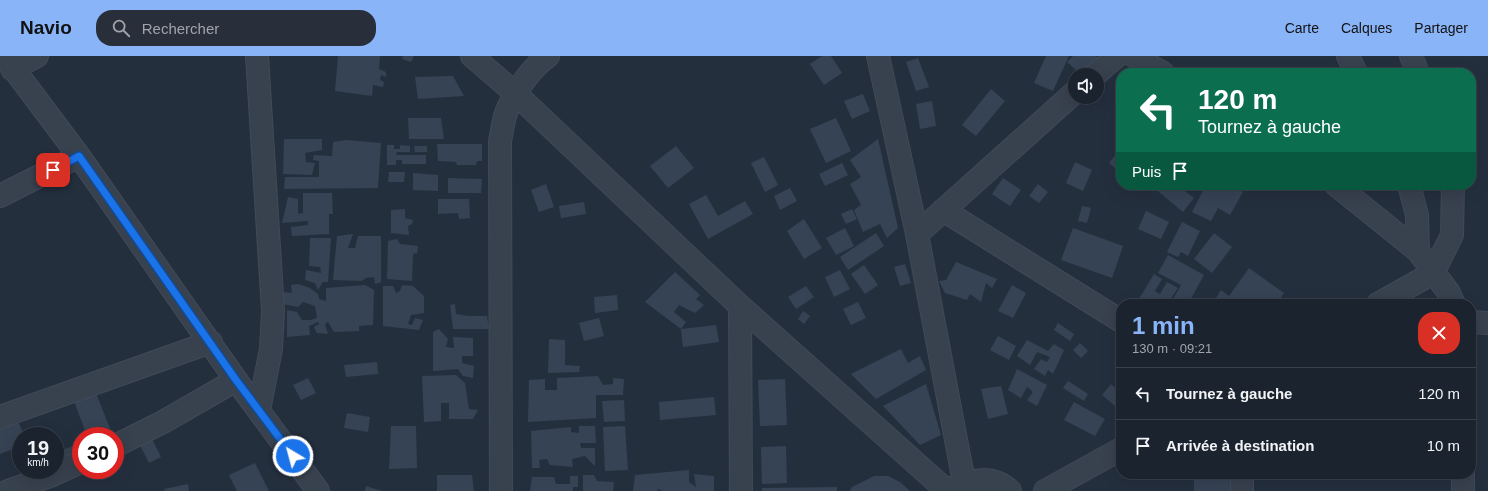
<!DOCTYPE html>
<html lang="fr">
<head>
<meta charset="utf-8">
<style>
  :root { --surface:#1b232e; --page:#282f3a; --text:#f1f3f6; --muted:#a0a4aa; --line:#39404a; --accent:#8ab4f8 }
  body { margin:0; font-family:Arial,sans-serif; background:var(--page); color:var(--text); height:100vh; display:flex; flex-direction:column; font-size:15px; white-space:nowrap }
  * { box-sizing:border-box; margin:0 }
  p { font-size:13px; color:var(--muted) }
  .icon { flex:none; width:22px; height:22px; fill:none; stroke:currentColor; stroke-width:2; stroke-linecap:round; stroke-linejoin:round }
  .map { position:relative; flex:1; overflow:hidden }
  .sheet { position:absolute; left:1116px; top:243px; width:360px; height:180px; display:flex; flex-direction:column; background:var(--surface); border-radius:16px; box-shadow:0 4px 16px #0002,0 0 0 1px var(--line) }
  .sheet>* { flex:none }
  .banner { position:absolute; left:1116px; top:12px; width:360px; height:122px; border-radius:16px; box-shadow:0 4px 16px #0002,0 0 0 1px var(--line); background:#0b6e4f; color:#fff; overflow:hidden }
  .fabs { position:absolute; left:1068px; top:12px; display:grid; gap:8px }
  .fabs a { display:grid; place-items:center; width:36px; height:36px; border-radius:50%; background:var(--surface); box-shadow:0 4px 16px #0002,0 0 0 1px var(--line); font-size:20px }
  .speed { position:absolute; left:12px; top:371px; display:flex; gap:8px; font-size:20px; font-weight:700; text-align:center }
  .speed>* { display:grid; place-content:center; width:52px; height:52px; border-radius:50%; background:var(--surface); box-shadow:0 4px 16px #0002,0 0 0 1px var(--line); line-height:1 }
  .speed small { font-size:10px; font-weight:400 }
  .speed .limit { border:6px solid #d22; background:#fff; color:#111 }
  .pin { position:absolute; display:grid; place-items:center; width:34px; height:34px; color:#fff; margin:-17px; border-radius:8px; box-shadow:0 2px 6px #0006 }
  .me { position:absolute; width:44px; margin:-22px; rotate:323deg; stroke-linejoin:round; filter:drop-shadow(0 0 3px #0008) }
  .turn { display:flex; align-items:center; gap:14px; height:84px; padding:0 16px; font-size:18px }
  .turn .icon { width:52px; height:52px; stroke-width:2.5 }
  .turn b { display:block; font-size:28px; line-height:34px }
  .then { display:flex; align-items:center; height:38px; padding:0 16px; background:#0003; gap:8px; font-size:15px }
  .round { display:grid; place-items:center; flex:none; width:42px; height:42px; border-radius:16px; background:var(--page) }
  .summary { display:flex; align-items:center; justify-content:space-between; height:68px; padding:0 16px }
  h1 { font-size:24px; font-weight:700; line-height:30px; color:var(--accent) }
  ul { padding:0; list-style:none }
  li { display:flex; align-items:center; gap:12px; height:52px; padding:0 16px; border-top:1px solid var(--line) }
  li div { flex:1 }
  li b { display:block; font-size:15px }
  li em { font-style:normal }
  header { display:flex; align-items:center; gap:24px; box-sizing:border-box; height:56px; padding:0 20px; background:var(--accent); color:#111 }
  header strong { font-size:19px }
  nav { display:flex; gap:22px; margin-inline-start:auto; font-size:14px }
  .search { width:280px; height:36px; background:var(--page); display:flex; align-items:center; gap:10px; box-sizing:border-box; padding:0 14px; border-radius:16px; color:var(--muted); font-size:15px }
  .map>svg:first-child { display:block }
</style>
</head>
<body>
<header>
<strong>Navio</strong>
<div class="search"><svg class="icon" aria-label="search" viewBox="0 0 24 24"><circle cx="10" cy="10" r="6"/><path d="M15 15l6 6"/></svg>Rechercher</div>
<nav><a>Carte</a><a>Calques</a><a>Partager</a></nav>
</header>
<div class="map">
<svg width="1488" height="435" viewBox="0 0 1488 435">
  <rect width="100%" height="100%" fill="#242f3e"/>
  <path fill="#364354" d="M338 0H380L379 13 386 16V21L381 19 380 24 384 26 383 31 373 29 372 40 335 35Z
    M403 0H414L411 6 402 3Z
    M822 0H831L842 17 824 29 810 8Z
    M1046 0H1069L1053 35 1034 27Z
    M1073 0H1096L1098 2 1082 19 1067 6Z
    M918 2 929 31 916 35 906 6Z
    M453 20 464 40 418 43 415 21Z
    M991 33 1005 45 976 80 962 69Z
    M863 38 870 55 852 63 844 45Z
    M932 45 936 70 920 73 916 48Z
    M408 62H441L444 83H409Z
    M836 62 851 95 826 107 810 73Z
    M284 83H322V94L305 97 306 106 315 107 312 119 283 118Z
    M878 83 898 172 887 182 880 168 863 176 854 154 861 149 850 128 861 121 850 104Z
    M346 84 381 87 378 132 284 133 285 121H319V105L313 104 314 99 332 100 333 86Z
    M437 88H482V105H477L476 109H457L456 106 438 105Z
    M387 89H394V93H400V89L410 90V96H397L396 99H426V108H402V104H396V109H387Z
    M414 90H427V96H415Z
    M676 90 694 112 668 132 650 110Z
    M1121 92V117L1109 107Z
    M764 101 778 129 765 136 751 107Z
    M1075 106 1092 114 1083 135 1066 127Z
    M842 107 848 119 825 130 819 118Z
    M389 116H405L404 126H388Z
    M413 117 438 119V135L413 134Z
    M448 122 482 123 481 137H448Z
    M1003 122 1021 134 1010 150 992 138Z
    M546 128 554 151 539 156 531 134Z
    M1038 128 1048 136 1039 147 1029 140Z
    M1156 129H1177L1194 142 1183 156 1154 132Z
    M1206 129H1229L1243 136 1230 159 1218 152 1211 165 1192 156Z
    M790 132 797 145 780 154 774 140Z
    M303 137H332L333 158H329V178L292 180 291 171 308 169V165L282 167 288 141 298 143V158L303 157Z
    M706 139 718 160 745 145 753 158 708 183 689 148Z
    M438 143H469L470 162 459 163 458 157 438 158Z
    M584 146 586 158 561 162 559 150Z
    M1082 150 1091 152 1087 167 1078 165Z
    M405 153V162L413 164 412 168 408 170 409 179 391 177V154Z
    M852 153 857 163 846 168 841 158Z
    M1146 155 1169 166 1161 183 1138 173Z
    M804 163 822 192 804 203 787 175Z
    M1182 166 1200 175 1188 200 1181 196 1178 201 1167 196Z
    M845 172 854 190 836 199 826 182Z
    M1073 172 1123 190 1112 222 1061 204Z
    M876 177 884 190 848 214 840 201Z
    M1214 177 1232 191 1212 217 1194 203Z
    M353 178 348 192H355L358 180H381V226L375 228 374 221 366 222 362 225 333 224 337 180Z
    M310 182H331L328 226H323L318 234 315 227 305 224 306 214 321 217 320 211 309 210Z
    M397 183 400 188 418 190 417 197 413 198 412 225 387 223 388 185Z
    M1168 199 1204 219 1188 248H1166L1168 245 1171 247 1181 229 1158 217Z
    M956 206 997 223 992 232 986 227 981 246 970 238 967 244 945 237 939 225 946 224Z
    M905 208 911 227 900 230 894 211Z
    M864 209 878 229 865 238 851 218Z
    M1249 212 1284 237 1277 248H1212L1221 234 1229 240Z
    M840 214 850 233 834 241 825 221Z
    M675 216 700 239 696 243 704 249 695 257 679 249 674 256 686 266 681 273 716 269 719 286 683 291 681 273 645 246Z
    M1154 218 1162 223 1155 235 1160 238 1167 226 1178 232 1170 244 1167 243 1164 248H1136Z
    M298 228 310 232 318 238 319 243 326 245V232L365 229 374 234 373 269 359 270V275L334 276 328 266 325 268 328 278 317 277 314 271 319 268 318 266 309 270 310 279 287 281V254L297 256 302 264H311L317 262 315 250 303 246 298 251 283 248 284 236 292 237 291 229Z
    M402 229 413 230 424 240V257L411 259 408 268 412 269 415 262 423 264 419 274 383 270V230H393L396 237 400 235Z
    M1012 229 1026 237 1013 262 998 255Z
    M806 230 814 241 796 253 788 241Z
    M617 239 618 254 595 257 594 241Z
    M858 246 866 262 851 269 843 253Z
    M455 248 456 258 468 260H487L489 273H453L450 249Z
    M803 255 810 260 804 268 798 263Z
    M599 262 604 280 584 285 579 267Z
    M1058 267 1074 278 1070 285 1054 274Z
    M439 273 448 283 446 291 454 292 453 281 473 282V300H462V307L474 310 473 322 463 320 458 313 433 315V276Z
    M998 280 1016 290 1009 304 990 294Z
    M549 283 565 284V309L580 310 579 316 548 317Z
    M1027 284 1048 295 1054 288 1064 294 1053 318 1048 314 1045 320 1034 313 1041 303 1047 306 1050 301 1037 296 1030 309 1017 300Z
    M1080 287 1088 295 1081 302 1073 294Z
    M901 293 908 307 920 300 926 314 876 343 851 318Z
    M377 306 378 318 346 321 344 309Z
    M1017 313 1047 329 1037 350 1027 344 1033 336 1027 331 1021 342 1008 334Z
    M456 319 465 327 469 353 478 354 473 363H449V347H441V365L424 366 422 320Z
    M598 320 603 329 613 328V322L624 323 623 339H596V362L528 366 529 324 545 323V334H557V322Z
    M308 322 316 337 301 344 293 329Z
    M785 323 787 369 760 370 758 324Z
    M1068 325 1088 338 1084 345 1063 332Z
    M926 328 941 379 920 389 883 350Z
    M1111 328 1121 337V355L1102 339Z
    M1001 330 1008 358 988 363 981 333Z
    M96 337 113 380H87L74 345Z
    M714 341 716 359 660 364 659 346Z
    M624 344 625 365 604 366 602 345Z
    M1074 346 1105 363 1095 380 1064 364Z
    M347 357 370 361 368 376 344 372Z
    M17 362 24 380H21V390L0 398V369Z
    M391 370H416L417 412 389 413Z
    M579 370H595L596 387H580L581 392H595V410L585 400 572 403 573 411 550 409 547 403 539 404 540 412H532L531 375 571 371V376L579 377Z
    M625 370 628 414 605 415 603 371Z
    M53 375 55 380H39Z
    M150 379 161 401 149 407 138 385Z
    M55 381 59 392 55 393Z
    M78 388 81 396 55 411V397Z
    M786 390 787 427 762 428 761 391Z
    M255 407 269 435H237L229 419Z
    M689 414V426L696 431 694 418 714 420V435H663L658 433 657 435H633L635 419Z
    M1194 418H1230V435H1194Z
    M1263 418H1301V423H1263Z
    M437 419H472L474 435H437Z
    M583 419H594L597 425 614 426 613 435H583Z
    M570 420H578V431H573V435H530L532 421H554L556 428H570Z
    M874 420H888L900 426 910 435H850L852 431Z
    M188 428 189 435H165L164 433Z
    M366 430 382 435H365Z
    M837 431V435H762V432Z"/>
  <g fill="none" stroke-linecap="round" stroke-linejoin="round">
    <g stroke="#414a57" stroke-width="24">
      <path id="street" d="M4 0 79 100 236 324 318 435
        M257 0 273 255 271 293 259 354
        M472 0 516 38 740 250 947 435
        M878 0 917 178 964 426
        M1134 0 1163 17
        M1348 0 1356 17
        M1411 0 1418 17
        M12 13 37 0
        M1095 19 1117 0
        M1336 129 1418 195 1449 237 1454 248
        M1409 129 1417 159 1418 195
        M0 140 79 100
        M943 154 1121 265
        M917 178 1075 36
        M1378 248 1433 217 1452 179 1453 129
        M740 250 741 435
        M1471 266 1488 267
        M0 361 211 286
        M115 390 163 366 236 324
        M952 432C970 423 994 419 1010 435
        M8 435 50 420 81 406
        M501 435 500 85C502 76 503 66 506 57 514 37 530 13 548 0
        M1045 435 1121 393
        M1242 435V418
        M1463 435V418"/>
    </g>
    <use href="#street" stroke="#38414e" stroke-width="22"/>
  </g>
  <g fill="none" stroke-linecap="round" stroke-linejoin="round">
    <g stroke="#114b97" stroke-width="10">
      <path id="route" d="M53 114 79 100 236 324 293 400"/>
    </g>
    <use href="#route" stroke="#1a73e8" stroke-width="7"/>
  </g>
</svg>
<div class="fabs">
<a><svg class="icon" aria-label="sound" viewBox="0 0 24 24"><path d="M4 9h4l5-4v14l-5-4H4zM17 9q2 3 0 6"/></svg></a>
</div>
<div class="speed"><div>19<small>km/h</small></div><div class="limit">30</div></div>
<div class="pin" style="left:53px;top:114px;background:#d93025"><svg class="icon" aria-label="arrive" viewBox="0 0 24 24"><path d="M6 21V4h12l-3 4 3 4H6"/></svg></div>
<svg class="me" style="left:293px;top:400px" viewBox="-20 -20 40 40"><circle r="17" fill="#1a73e8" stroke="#fff" stroke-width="3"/><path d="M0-11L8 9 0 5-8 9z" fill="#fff"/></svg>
<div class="banner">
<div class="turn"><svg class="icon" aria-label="left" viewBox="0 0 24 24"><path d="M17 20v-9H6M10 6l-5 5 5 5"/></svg><div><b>120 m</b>Tournez à gauche</div></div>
<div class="then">Puis<svg class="icon" aria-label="arrive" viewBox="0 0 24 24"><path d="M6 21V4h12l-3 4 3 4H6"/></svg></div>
</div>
<section class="sheet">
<div class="summary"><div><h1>1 min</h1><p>130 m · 09:21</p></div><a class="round" style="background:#d93025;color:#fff"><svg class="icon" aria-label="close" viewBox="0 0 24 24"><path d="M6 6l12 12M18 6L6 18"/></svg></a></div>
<ul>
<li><svg class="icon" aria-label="left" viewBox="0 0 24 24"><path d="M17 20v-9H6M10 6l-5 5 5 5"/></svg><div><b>Tournez à gauche</b></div><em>120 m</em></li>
<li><svg class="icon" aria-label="arrive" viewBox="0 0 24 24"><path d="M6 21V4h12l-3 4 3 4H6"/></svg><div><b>Arrivée à destination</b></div><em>10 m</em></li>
</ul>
</section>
</div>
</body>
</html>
